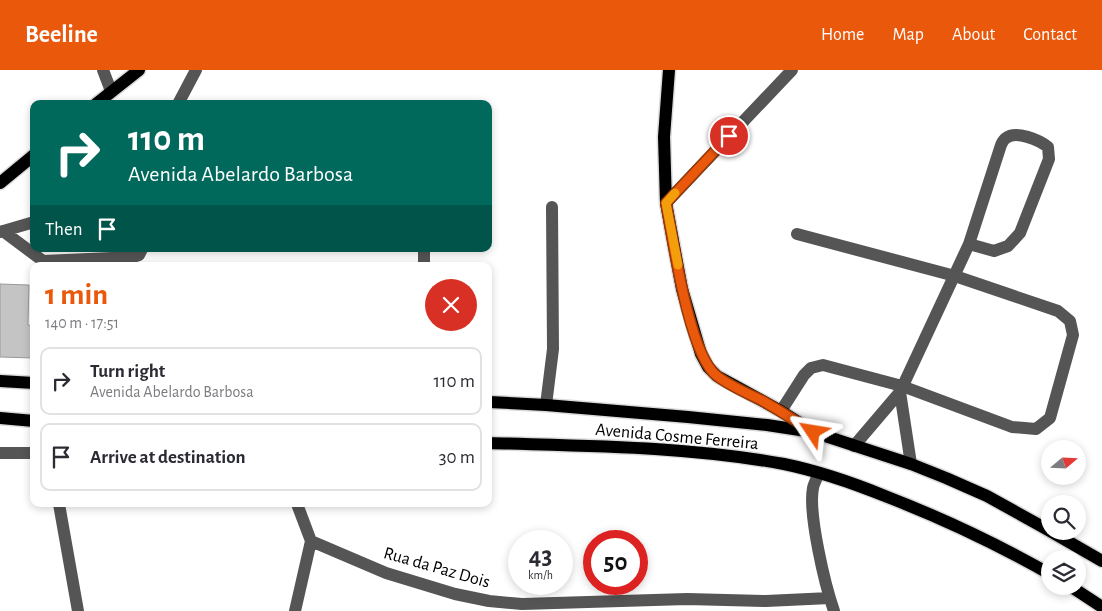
<!DOCTYPE html>
<html lang="en">
<head>
<meta charset="utf-8">
<style>
  :root { --surface:#fff; --page:#f7f7f7; --text:#2b2b33; --muted:#7c7c81; --line:#e1e1e2; --accent:#ea580c }
  body { margin:0; font-family:"Alegreya Sans",sans-serif; background:var(--page); color:var(--text); height:100vh; display:flex; flex-direction:column; font-size:19px; white-space:nowrap }
  * { box-sizing:border-box; margin:0 }
  p { font-size:16px; color:var(--muted) }
  .icon { flex:none; width:28px; height:28px; fill:none; stroke:currentColor; stroke-width:2; stroke-linecap:round; stroke-linejoin:round }
  .map { position:relative; flex:1; overflow:hidden }
  .details { position:absolute; left:30px; top:192px; width:462px; height:245px; display:flex; flex-direction:column; background:var(--surface); border-radius:10px; box-shadow:0 2px 8px #0003 }
  .details>* { flex:none }
  .guide { position:absolute; left:30px; top:30px; width:462px; height:152px; border-radius:10px; box-shadow:0 2px 8px #0003; background:#00695c; color:#fff; overflow:hidden }
  .needle { width:32px; rotate:71deg }
  .buttons { position:absolute; left:1041px; top:370px; display:grid; gap:10px }
  .buttons a { display:grid; place-items:center; width:45px; height:45px; border-radius:50%; background:var(--surface); box-shadow:0 2px 8px #0003; font-size:25px }
  .speed { position:absolute; left:508px; top:460px; display:flex; gap:10px; font-size:25px; font-weight:700; text-align:center }
  .speed>* { display:grid; place-content:center; width:65px; height:65px; border-radius:50%; background:var(--surface); box-shadow:0 2px 8px #0003; line-height:1 }
  .speed small { font-size:12px; font-weight:400 }
  .speed .limit { border:8px solid #d22; background:#fff; color:#111 }
  .pin { position:absolute; display:grid; place-items:center; width:42px; height:42px; color:#fff; margin:-21px; border:2px solid #fff; border-radius:50%; box-shadow:0 1px 5px #0007 }
  .me { position:absolute; width:55px; margin:-28px; rotate:303deg; stroke-linejoin:round; filter:drop-shadow(0 0 4px #0008) }
  .turn { display:flex; align-items:center; gap:18px; height:105px; padding:0 15px; font-size:22px }
  .turn .icon { width:65px; height:65px; stroke-width:2.5 }
  .turn b { display:block; font-size:35px; line-height:42px }
  .then { display:flex; align-items:center; height:48px; padding:0 15px; background:#0003; gap:10px; font-size:19px }
  .round { display:grid; place-items:center; flex:none; width:52px; height:52px; border-radius:26px; background:var(--page) }
  .overview { display:flex; align-items:center; justify-content:space-between; height:85px; padding:0 15px }
  h1 { font-size:30px; font-weight:700; line-height:38px; color:var(--accent) }
  ul { padding:0; list-style:none }
  li { display:flex; align-items:center; gap:15px; height:68px; margin:0 10px 8px; padding:0 5px; border:2px solid var(--line); border-radius:10px }
  li div { flex:1 }
  li b { display:block; font-size:19px }
  li em { font-style:normal }
  header { display:flex; align-items:center; gap:30px; box-sizing:border-box; height:70px; padding:0 25px; background:var(--accent); color:#fff }
  header strong { font-size:24px }
  nav { display:flex; gap:28px; margin-inline-start:auto; font-size:18px }
  .map>svg:first-child { display:block }
</style>
</head>
<body>
<header>
<strong>Beeline</strong>
<nav><a>Home</a><a>Map</a><a>About</a><a>Contact</a></nav>
</header>
<div class="map">
<svg width="1102" height="541" viewBox="0 0 1102 541">
  <rect width="100%" height="100%" fill="#fff"/>
  <path fill="#c4c4c4" stroke="#999" d="M0 214 29 215 28 255 34 256V288L0 287Z"/>
  <g fill="none" stroke-linecap="round" stroke-linejoin="round">
    <g stroke="#dbdbdb" stroke-width="15">
      <path id="major" d="M669 0 664 67 666 133 682 219 701 284 708 297 717 306 781 341 809 359
        M96 34 139 0
        M0 113 34 85
        M0 311 34 313
        M489 332 546 335 688 347 767 355 813 362 911 394 946 408 987 426 1050 461
        M0 348 34 351
        M489 373C587 376 687 376 784 394 818 401 853 413 885 426 942 448 997 474 1050 504
        M1050 461 1102 491
        M1070 516 1102 537"/>
    </g>
    <path stroke="#555" stroke-width="12" d="M103 0 111 21
      M178 34 196 0
      M666 133 792 0
      M3 161 43 191 112 188 111 196
      M0 162 34 152
      M424 179V196
      M112 188H130L139 185 142 179
      M900 322 911 394
      M546 335 553 279 552 137
      M781 341 804 305 811 298 823 295 902 316 1012 357 1036 359 1050 348 1073 265 1070 251 1058 241 955 206 797 164
      M854 376 900 322 969 174 1001 75C1002 73 1003 70 1006 68 1016 60 1039 70 1048 77L1049 89 1020 163 1008 176 994 181 969 174
      M0 383H34
      M819 403C817 408 814 413 813 418 808 444 825 515 834 541
      M59 434 78 541
      M311 471 386 503 455 524 489 531 522 534 687 529 766 531 830 528
      M295 541 311 471 297 434"/>
    <use href="#major" stroke="#000" stroke-width="12"/>
  </g>
  <g fill="none" stroke-linecap="round" stroke-linejoin="round">
    <g stroke="#983908" stroke-width="12">
      <path id="route" d="M729 66 666 133C673 170 689 285 717 306 730 316 747 323 761 330 779 340 796 351 813 362"/>
    </g>
    <use href="#route" stroke="#ea580c" stroke-width="9"/>
    <path stroke="#f59e0b" stroke-width="9" d="M675 123 666 133 678 195"/>
  </g>
  <g text-anchor="middle" stroke-width="4" stroke-linejoin="round" paint-order="stroke">
    <g font-size="18" fill="#000" stroke="#fff">
      <text transform="translate(677 366) rotate(5)" y="6">Avenida Cosme Ferreira</text>
      <text transform="translate(437 497) rotate(16)" y="6">Rua da Paz Dois</text>
    </g>
  </g>
</svg>
<div class="buttons">
<a><svg class="needle" viewBox="-14 -14 28 28"><path d="M0-13l5 13h-10z" fill="#e53935"/><path d="M0 13l5-13h-10z" fill="#7c7c81"/></svg></a>
<a><svg class="icon" aria-label="search" viewBox="0 0 24 24"><circle cx="10" cy="10" r="6"/><path d="M15 15l6 6"/></svg></a>
<a><svg class="icon" aria-label="layers" viewBox="0 0 24 24"><path d="M12 4l9 5-9 5-9-5zM3 14l9 5 9-5"/></svg></a>
</div>
<div class="speed"><div>43<small>km/h</small></div><div class="limit">50</div></div>
<div class="pin" style="left:729px;top:66px;background:#d93025"><svg class="icon" aria-label="arrive" viewBox="0 0 24 24"><path d="M6 21V4h12l-3 4 3 4H6"/></svg></div>
<svg class="me" style="left:813px;top:362px" viewBox="-20 -20 40 40"><path d="M0-17L14 15 0 8-14 15z" fill="#ea580c" stroke="#fff" stroke-width="4"/></svg>
<div class="guide">
<div class="turn"><svg class="icon" aria-label="right" viewBox="0 0 24 24"><path d="M7 20v-9h11M14 6l5 5-5 5"/></svg><div><b>110 m</b>Avenida Abelardo Barbosa</div></div>
<div class="then">Then<svg class="icon" aria-label="arrive" viewBox="0 0 24 24"><path d="M6 21V4h12l-3 4 3 4H6"/></svg></div>
</div>
<section class="details">
<div class="overview"><div><h1>1 min</h1><p>140 m · 17:51</p></div><a class="round" style="background:#d93025;color:#fff"><svg class="icon" aria-label="close" viewBox="0 0 24 24"><path d="M6 6l12 12M18 6L6 18"/></svg></a></div>
<ul>
<li><svg class="icon" aria-label="right" viewBox="0 0 24 24"><path d="M7 20v-9h11M14 6l5 5-5 5"/></svg><div><b>Turn right</b><p>Avenida Abelardo Barbosa</p></div><em>110 m</em></li>
<li><svg class="icon" aria-label="arrive" viewBox="0 0 24 24"><path d="M6 21V4h12l-3 4 3 4H6"/></svg><div><b>Arrive at destination</b></div><em>30 m</em></li>
</ul>
</section>
</div>
</body>
</html>
